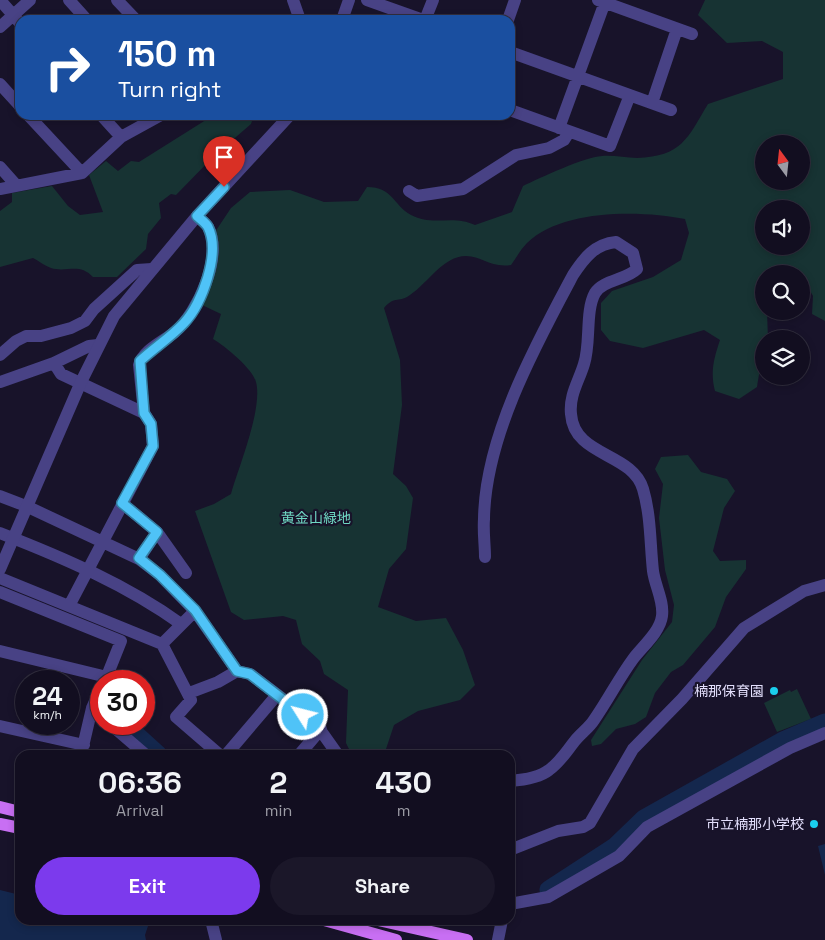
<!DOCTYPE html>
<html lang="en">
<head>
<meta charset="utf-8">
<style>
  :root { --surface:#120e20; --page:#1b1729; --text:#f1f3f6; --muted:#9c9ca5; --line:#312e3e; --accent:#7c3aed }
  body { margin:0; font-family:"Space Grotesk","Noto Sans JP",sans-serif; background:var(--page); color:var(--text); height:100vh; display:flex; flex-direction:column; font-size:19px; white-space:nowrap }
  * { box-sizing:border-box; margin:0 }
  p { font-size:16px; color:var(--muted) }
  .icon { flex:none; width:28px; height:28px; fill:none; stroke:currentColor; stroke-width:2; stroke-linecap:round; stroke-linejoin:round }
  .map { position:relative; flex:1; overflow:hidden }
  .drawer { position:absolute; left:15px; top:750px; width:500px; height:175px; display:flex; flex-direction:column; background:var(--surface); border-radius:15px; box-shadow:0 2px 8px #0003,0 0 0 1px var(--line) }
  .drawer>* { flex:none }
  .top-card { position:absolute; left:15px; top:15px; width:500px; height:105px; border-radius:15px; box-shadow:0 2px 8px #0003,0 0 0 1px var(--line); background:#1a4fa0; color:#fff; overflow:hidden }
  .needle { width:32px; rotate:345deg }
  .tools { position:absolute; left:755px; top:135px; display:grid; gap:10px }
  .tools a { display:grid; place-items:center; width:55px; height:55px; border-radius:50%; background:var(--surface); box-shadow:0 2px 8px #0003,0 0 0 1px var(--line); font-size:25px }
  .speed { position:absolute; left:15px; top:670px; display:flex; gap:10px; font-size:25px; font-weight:700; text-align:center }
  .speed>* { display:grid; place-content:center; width:65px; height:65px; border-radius:50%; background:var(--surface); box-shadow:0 2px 8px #0003,0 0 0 1px var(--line); line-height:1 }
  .speed small { font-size:12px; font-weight:400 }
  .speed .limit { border:8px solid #d22; background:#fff; color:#111 }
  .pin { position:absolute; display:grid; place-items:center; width:42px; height:42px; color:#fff; margin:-51px -21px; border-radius:50% 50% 50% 0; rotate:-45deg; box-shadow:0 0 5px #0007 }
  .pin .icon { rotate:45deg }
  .me { position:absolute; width:55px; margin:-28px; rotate:306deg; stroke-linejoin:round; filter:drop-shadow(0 0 4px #0008) }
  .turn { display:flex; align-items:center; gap:18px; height:105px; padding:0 20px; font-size:22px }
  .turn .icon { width:65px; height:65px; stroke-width:2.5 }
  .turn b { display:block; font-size:35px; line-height:42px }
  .eta { display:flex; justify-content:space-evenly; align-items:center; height:85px; text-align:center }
  .eta b { font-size:30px; font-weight:800; line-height:35px }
  .button { display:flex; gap:10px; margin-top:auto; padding:10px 20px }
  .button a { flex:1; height:58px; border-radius:30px; background:var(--accent); color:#fff; font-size:20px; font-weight:800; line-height:58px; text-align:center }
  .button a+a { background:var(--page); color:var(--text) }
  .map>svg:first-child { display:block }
</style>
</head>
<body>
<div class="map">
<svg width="825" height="940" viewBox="0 0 825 940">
  <rect width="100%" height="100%" fill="#18132a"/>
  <path fill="#173333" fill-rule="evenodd" d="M705 0H825V321L812 314 813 296 801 274H764V311H767L768 339H764C764 355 759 371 757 387L739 399 715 391C710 372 714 358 720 340L704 330 643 348 610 341 601 330V303L612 291 653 277 681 260 689 233 685 219C641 210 561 209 527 243 521 249 516 258 511 265 490 268 482 256 466 256 443 256 428 283 410 295 400 303 395 295 384 308L400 360 402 405 393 474 406 486 413 498 406 549 389 569 378 607 416 621 446 618 463 650 475 685 460 700 418 711 394 725 384 755H352L346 743 348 690 324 674 320 661 302 644 296 620 283 616 244 620 231 612 195 511 214 504 231 494C239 466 263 408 256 382 253 369 225 346 213 339L221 314 202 305 215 232 231 208 250 192 290 190 324 202 358 201 367 187C393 187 393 205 411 215 434 227 452 214 475 225L512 212 523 186C540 178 584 157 602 156 614 155 625 158 637 158 682 156 687 139 708 104L783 79V52L762 41 727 43 698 15ZM764 144H801V181H764ZM764 209H801V246H764Z
    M209 115H254L251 124 214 156 176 195 171 194 159 203 161 218 148 234 146 249 117 277H93C79 262 67 273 51 268 45 266 39 261 33 258L0 267V211L12 202V193L52 186 68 206 80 215 103 212 89 175 106 161 118 171 131 161 139 162 209 118Z
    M688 455 701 472 727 479 735 491 724 508 713 551 720 561 746 560V569L726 597 715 627 683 665 671 672 655 693 646 717 635 724 616 729 601 744 592 746 591 740 642 660 672 622 674 605 665 570 659 518 663 484 655 469 661 457Z
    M797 689 811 719 777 732 764 703 790 690 791 692Z"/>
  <path fill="#14274d" d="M825 844V875L818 846Z
    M0 890 20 895V920H150L145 935 146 940H0Z"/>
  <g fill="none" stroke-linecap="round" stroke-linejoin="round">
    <path stroke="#14274d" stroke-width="19" d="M124 724 158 755
      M549 890 615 847 644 819 783 741 825 723"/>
    <path stroke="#484285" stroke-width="12" d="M0 0 20 23
      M69 0 87 20
      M117 0 136 20
      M293 0 300 20
      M367 0 423 20
      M598 0 692 34
      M425 20 433 0
      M508 20 515 0
      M0 27 30 0
      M510 52 671 110
      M0 84 20 106
      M652 103 677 29
      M510 110 610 146 630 95
      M28 115 82 173
      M101 115 121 137
      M559 128 605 2
      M0 167 16 185
      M0 189 82 173 121 137 161 115
      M409 191 417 196 463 189 516 155 549 148 564 140 569 132
      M0 355 16 341 26 336H41L71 328 85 321 94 309 137 270 152 269
      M54 363 61 374 144 413
      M0 382 54 363 89 346 98 345
      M0 496 26 506 139 559 160 575 195 611 237 671
      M122 503 157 532 186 573
      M0 533C62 557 127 585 181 624
      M485 557C485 545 483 532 484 519 485 437 535 346 573 275 584 258 595 244 616 242L633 253 637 269C626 280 603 280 595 293 585 311 591 343 584 364 579 381 569 395 571 414 574 457 632 452 643 489 651 516 650 544 653 571 655 586 664 601 662 616 660 632 642 647 633 659 619 678 608 700 594 720 589 728 580 734 574 742 566 752 560 762 549 770 539 778 523 780 510 781
      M139 559 157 532
      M0 578 162 644 191 700 176 717 220 755
      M0 592 121 641 105 681
      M69 606 153 446 151 424 144 413 139 365C143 350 164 341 175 332 198 312 223 257 208 227 206 223 200 219 197 216
      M162 644 195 611
      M0 651 107 677
      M189 693 218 682 237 671 250 674 316 724 338 755
      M92 708 101 716
      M110 724 146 755
      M0 726 84 745
      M81 755 92 708 101 688
      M226 755 277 695
      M299 755 321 729
      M510 850 558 831 583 827 590 823 633 749 682 699 744 628 804 591 825 585
      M510 904 548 897 619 856 647 827 790 748 825 733
      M211 920 216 940
      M498 940 502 920"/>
    <path stroke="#484285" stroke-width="12" d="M342 20 349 0
      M0 569 81 382 114 316 197 216 290 115"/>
    <path stroke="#c86ff3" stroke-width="12" d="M0 807 20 812
      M0 824 20 828
      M324 920 396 940
      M378 920 467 940"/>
  </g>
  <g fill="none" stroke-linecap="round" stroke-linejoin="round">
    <g stroke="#337fa1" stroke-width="12">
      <path id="route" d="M224 187 197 216C200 219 206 223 208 227 221 253 202 304 184 323 171 337 154 348 140 361L144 413 151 424 153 446 122 503 157 532 139 558 160 575 195 610 237 671 250 674 303 715"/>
    </g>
    <use href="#route" stroke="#4fc3f7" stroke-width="9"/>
  </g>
  <g fill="#1aceed" stroke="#18132a" stroke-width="2">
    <circle cx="774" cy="691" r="5"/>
    <circle cx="814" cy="824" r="5"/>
  </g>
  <g text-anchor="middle" stroke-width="4.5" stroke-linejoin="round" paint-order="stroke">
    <g font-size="14" fill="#6fd8c3" stroke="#18132a">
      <text x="316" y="523">黄金山緑地</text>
    </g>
    <g font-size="14" fill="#e3dffc" stroke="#18132a" text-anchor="end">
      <text x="764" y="696">楠那保育園</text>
      <text x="804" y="829">市立楠那小学校</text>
    </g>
  </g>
</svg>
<div class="tools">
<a><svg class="needle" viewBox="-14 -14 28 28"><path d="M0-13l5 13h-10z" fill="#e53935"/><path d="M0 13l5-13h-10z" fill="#9c9ca5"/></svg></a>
<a><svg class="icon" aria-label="sound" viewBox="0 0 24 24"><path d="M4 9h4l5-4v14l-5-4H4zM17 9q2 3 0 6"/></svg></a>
<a><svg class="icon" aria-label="search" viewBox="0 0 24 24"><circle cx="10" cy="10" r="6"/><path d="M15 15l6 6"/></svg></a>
<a><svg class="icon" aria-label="layers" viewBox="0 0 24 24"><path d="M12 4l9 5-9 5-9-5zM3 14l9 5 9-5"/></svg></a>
</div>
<div class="speed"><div>24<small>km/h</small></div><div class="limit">30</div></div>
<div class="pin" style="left:224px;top:187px;background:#d93025"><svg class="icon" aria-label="arrive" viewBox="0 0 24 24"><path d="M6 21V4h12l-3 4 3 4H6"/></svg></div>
<svg class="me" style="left:303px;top:715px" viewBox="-20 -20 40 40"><circle r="17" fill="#4fc3f7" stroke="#fff" stroke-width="3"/><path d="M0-11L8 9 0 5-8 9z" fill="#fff"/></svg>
<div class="top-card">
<div class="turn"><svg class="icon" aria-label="right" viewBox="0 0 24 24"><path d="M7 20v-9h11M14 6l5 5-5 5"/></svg><div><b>150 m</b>Turn right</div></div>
</div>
<section class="drawer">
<div class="eta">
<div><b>06:36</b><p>Arrival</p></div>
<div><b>2</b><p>min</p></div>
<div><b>430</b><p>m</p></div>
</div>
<div class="button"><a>Exit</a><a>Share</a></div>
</section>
</div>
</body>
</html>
